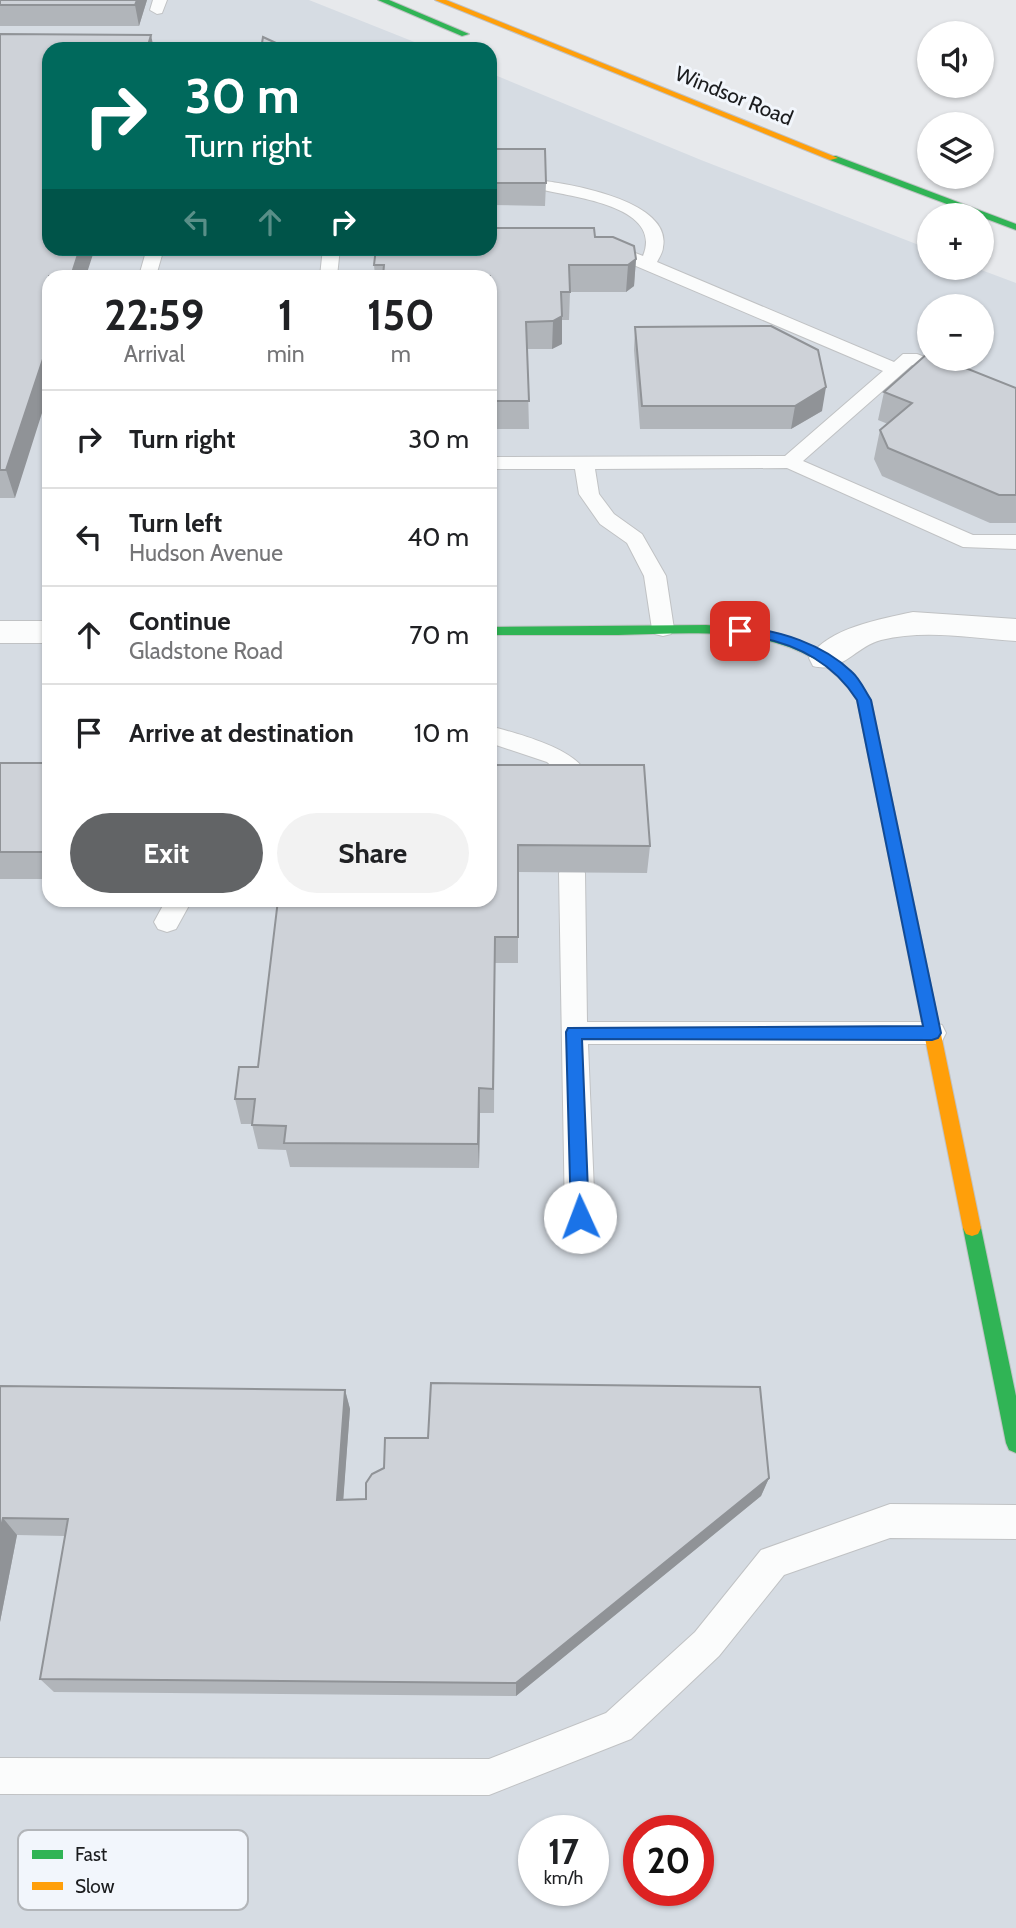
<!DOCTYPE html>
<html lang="en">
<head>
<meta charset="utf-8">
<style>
  :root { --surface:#fff; --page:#f2f2f2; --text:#202124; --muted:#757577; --line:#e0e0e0; --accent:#626466 }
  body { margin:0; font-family:Cabin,sans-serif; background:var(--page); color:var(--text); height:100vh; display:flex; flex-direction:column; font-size:26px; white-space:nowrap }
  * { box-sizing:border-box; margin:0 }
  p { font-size:23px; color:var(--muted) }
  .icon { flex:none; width:38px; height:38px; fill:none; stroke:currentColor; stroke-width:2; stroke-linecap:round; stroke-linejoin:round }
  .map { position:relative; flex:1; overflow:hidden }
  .sheet { position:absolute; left:42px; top:270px; width:455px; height:637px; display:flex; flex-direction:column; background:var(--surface); border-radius:21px; box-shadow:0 2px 5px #0004 }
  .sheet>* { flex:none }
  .guide { position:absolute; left:42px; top:42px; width:455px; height:214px; border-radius:21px; box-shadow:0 2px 5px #0004; background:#00695c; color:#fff; overflow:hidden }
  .tools { position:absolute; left:917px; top:21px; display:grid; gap:14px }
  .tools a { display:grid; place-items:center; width:77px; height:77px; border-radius:50%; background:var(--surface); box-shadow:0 2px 5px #0004; font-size:35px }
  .speed { position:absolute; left:518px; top:1815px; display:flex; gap:14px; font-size:35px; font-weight:700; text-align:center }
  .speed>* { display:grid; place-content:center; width:91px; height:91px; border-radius:50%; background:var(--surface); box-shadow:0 2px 5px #0004; line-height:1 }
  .speed small { font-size:18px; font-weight:400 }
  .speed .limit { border:10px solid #d22; background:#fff; color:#111 }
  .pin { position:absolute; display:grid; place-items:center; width:60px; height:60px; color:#fff; margin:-30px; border-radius:14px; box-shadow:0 4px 10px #0006 }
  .me { position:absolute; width:77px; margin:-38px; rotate:358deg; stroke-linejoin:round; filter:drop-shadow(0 0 5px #0008) }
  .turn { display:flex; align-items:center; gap:24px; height:147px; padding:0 28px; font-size:32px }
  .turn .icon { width:91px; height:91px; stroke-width:2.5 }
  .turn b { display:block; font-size:49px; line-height:60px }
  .lanes { display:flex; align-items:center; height:66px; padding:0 28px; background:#0003; justify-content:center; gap:35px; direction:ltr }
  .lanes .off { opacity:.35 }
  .eta { display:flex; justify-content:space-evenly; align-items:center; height:119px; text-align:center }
  .eta b { font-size:42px; font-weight:700; line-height:49px }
  .action { display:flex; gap:14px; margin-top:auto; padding:14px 28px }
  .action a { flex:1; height:80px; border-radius:42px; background:var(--accent); color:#fff; font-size:28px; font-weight:700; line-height:80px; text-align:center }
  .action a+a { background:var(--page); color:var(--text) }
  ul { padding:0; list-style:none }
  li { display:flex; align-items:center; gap:21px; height:98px; padding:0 28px; border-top:2px solid var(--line) }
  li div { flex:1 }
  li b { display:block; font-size:26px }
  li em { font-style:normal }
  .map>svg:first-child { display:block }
</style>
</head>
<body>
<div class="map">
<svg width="1016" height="1928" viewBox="0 0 1016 1928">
  <rect width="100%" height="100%" fill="#e7e9ec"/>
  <path fill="#d6dce3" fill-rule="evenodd" d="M0 0H309L432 49H49V248H490V73L701 160 929 249V268H976L1016 283V1928H0ZM49 276H490V900H49ZM929 306H982V359H929ZM534 1830H593V1890H534ZM639 1830H698V1890H639Z"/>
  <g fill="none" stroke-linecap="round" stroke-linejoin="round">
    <g stroke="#c0c2c4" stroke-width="2">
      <path id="lane" d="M153 0H167L162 13 157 14 150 10Z
        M117 42 191 45 198 49H112V43Z
        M545 181C575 185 672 202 663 247 663 252 659 258 657 262L894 362 903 354H917L1016 393V406L912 365 803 461 973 535H1016V549L963 547 787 468 595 469 599 494 614 514 642 534 666 576 674 629 671 634 663 636 655 634 652 629 644 576 627 543 600 524 579 494 575 469H490V457L785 456 883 371 596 249 594 245 596 241 602 240 643 256C664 205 570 197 539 189L537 186 539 183Z
        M147 248H164L156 276H139Z
        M323 248H340L337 276H320Z
        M490 726C517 734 610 755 585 798L577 801 569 798 563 776 547 762 490 743Z
        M572 863 581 866 585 873 587 1022H932L942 1025 946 1033 942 1041 932 1044H588L595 1217 590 1226 580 1230 570 1226 565 1217 559 873 563 866Z
        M166 900H192L176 929 167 932 158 929 154 922Z
        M890 1504 1016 1505V1539L890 1538 784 1575 719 1656 631 1739 489 1795 0 1794V1758L489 1759 606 1713 695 1632 761 1550Z"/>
    </g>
    <g stroke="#c0c2c4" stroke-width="2">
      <path id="street" d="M913 612 1016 619V641C971 638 925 629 881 640 856 646 842 674 813 666L809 658C827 628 881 619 913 612Z
        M0 621H49V643H0Z"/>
    </g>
    <g stroke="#c0c2c4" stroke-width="2">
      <path id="fast" d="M378 0H389L469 34 462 36Z
        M830 156H836L1016 224V230L830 160Z
        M706 625C773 629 833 639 871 700L918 923 915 927H905L902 923 857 700C806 621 700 633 618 635 575 635 533 635 490 635V627Z
        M972 1220 978 1222 981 1228 1016 1396V1453L1009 1450 1006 1443 963 1228 966 1222Z"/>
    </g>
    <g stroke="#c0c2c4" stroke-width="2">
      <path id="slow" d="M435 0H446L838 158 830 160Z
        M910 917 915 919 918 923 981 1228 978 1234 972 1236 966 1234 963 1228 902 923 905 919Z"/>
    </g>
    <use href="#lane" fill="#fbfcfc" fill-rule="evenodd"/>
    <use href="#street" fill="#fbfcfc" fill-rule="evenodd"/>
    <use href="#fast" fill="#30b455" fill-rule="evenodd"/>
    <use href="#slow" fill="#ff9f0a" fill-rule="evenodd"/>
  </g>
  <path fill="#b1b5ba" d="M0 0H147L139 26H0Z
    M0 34 15 498H0Z
    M490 149 546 183 545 206 490 205Z
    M595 237 636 259 634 286 626 292H570L569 320H562V344L552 349H527L529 429H490V276H375L374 265Z
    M635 327 822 411 791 429H640L634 350Z
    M1016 388V523H990L882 476 874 459 880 430 888 424 878 420 884 392Z
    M0 763H49V879H0Z
    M490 765 650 846 647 873 518 872V963H495L494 1113H480L479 1168 290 1167 286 1150 258 1149 252 1124H241L235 1099Z
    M0 1386 345 1390 350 1409 343 1500 769 1478 761 1496 516 1696 54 1692 40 1679 65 1536 17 1535 0 1622Z"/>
  <path fill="#909397" d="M137 0H147L139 26 135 5Z
    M151 35 154 49H147Z
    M80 248H95L86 276H71Z
    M636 259 634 286 626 292 628 265Z
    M562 316V344L552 349 553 321Z
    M49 341V391L15 498 6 470Z
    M826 387 822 411 791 429 795 406Z
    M479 1088 480 1113 479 1168 478 1144Z
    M345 1390 350 1409 342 1517 337 1500Z
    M769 1478 761 1496 516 1696V1683Z
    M3 1518 17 1535 0 1622V1532Z"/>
  <path fill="#ced2d8" stroke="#909397" stroke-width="2" d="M0 0H137L135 5H0Z
    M0 34 151 35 147 49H49V248H80L71 276H49V341L6 470H0Z
    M263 37 289 49H261Z
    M490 149H545L546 183H490Z
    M490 228H594L595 237H613L634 246 636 259 628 265H569L570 292H561L562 316 553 321 526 322 529 401H490V276H383L384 265H374L376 248H490Z
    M771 326 818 350 826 387 795 406H642L635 327Z
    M928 353H929V359H943L1016 388V495H999L888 448 880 430 912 403 884 392Z
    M0 763H49V852H0Z
    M490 765H644L650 846 518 845V937H495L493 1089 479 1088 478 1144 284 1143 286 1126 252 1125 255 1099H235L239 1067H258L278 900H490Z
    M431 1383 760 1387 769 1478 516 1683 40 1679 68 1519 3 1518 0 1532V1386L345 1390 337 1500 366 1499V1483L372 1474 384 1468 385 1438H428Z"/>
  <path fill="#1a73e8" stroke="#114b97" stroke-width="2" d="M740 627C779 630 823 644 852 672 860 679 865 691 871 700L941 1033 938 1038 932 1040 582 1039 589 1217 586 1223 580 1225 573 1223 571 1217 566 1032 568 1028 923 1026 857 700C835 665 798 644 757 637 749 636 742 636 735 634V628Z"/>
  <g text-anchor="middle" stroke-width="6" stroke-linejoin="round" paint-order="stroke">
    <g font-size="21" fill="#1b1c1e" stroke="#f2f6fc">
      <text transform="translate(734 96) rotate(22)" y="7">Windsor Road</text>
    </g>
  </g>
  <rect x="18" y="1830" width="230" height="80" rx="10" fill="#f2f6fc" stroke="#b2b5b9" stroke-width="2"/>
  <rect x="32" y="1850" width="31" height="9" fill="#30b455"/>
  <rect x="32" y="1882" width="31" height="8" fill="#ff9f0a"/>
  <g font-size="19" fill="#1b1c1e">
    <text x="75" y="1861">Fast</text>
    <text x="75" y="1893">Slow</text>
  </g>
</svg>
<div class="tools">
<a><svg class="icon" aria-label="sound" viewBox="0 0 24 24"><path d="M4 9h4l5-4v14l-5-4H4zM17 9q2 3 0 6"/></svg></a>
<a><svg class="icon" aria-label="layers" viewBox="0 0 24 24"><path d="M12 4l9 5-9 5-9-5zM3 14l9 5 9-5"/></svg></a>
<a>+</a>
<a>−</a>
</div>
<div class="speed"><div>17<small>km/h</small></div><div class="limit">20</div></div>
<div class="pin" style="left:740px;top:631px;background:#d93025"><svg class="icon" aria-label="arrive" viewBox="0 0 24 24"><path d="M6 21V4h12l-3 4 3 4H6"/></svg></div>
<svg class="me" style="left:580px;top:1217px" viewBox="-20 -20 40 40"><circle r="19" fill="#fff"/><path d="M0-13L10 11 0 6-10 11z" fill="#1a73e8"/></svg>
<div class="guide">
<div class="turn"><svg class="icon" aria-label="right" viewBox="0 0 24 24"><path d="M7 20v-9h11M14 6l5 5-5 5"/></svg><div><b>30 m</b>Turn right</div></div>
<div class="lanes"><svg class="icon off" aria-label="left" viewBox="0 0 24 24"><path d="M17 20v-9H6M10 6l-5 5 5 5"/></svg><svg class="icon off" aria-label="ahead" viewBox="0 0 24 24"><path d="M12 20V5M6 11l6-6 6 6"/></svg><svg class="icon" aria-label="right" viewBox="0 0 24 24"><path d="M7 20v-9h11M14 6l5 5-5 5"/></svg></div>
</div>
<section class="sheet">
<div class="eta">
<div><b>22:59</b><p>Arrival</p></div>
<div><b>1</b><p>min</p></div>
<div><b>150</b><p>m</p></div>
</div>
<ul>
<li><svg class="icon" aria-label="right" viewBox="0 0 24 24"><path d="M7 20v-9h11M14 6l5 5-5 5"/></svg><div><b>Turn right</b></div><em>30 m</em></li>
<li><svg class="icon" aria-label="left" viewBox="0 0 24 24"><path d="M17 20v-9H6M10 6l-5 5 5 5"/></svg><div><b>Turn left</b><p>Hudson Avenue</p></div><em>40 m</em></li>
<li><svg class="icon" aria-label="ahead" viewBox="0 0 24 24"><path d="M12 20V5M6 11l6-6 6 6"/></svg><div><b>Continue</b><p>Gladstone Road</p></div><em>70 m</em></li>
<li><svg class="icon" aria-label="arrive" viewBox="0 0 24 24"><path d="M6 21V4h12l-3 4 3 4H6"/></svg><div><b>Arrive at destination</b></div><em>10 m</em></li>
</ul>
<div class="action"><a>Exit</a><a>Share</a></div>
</section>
</div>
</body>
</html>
